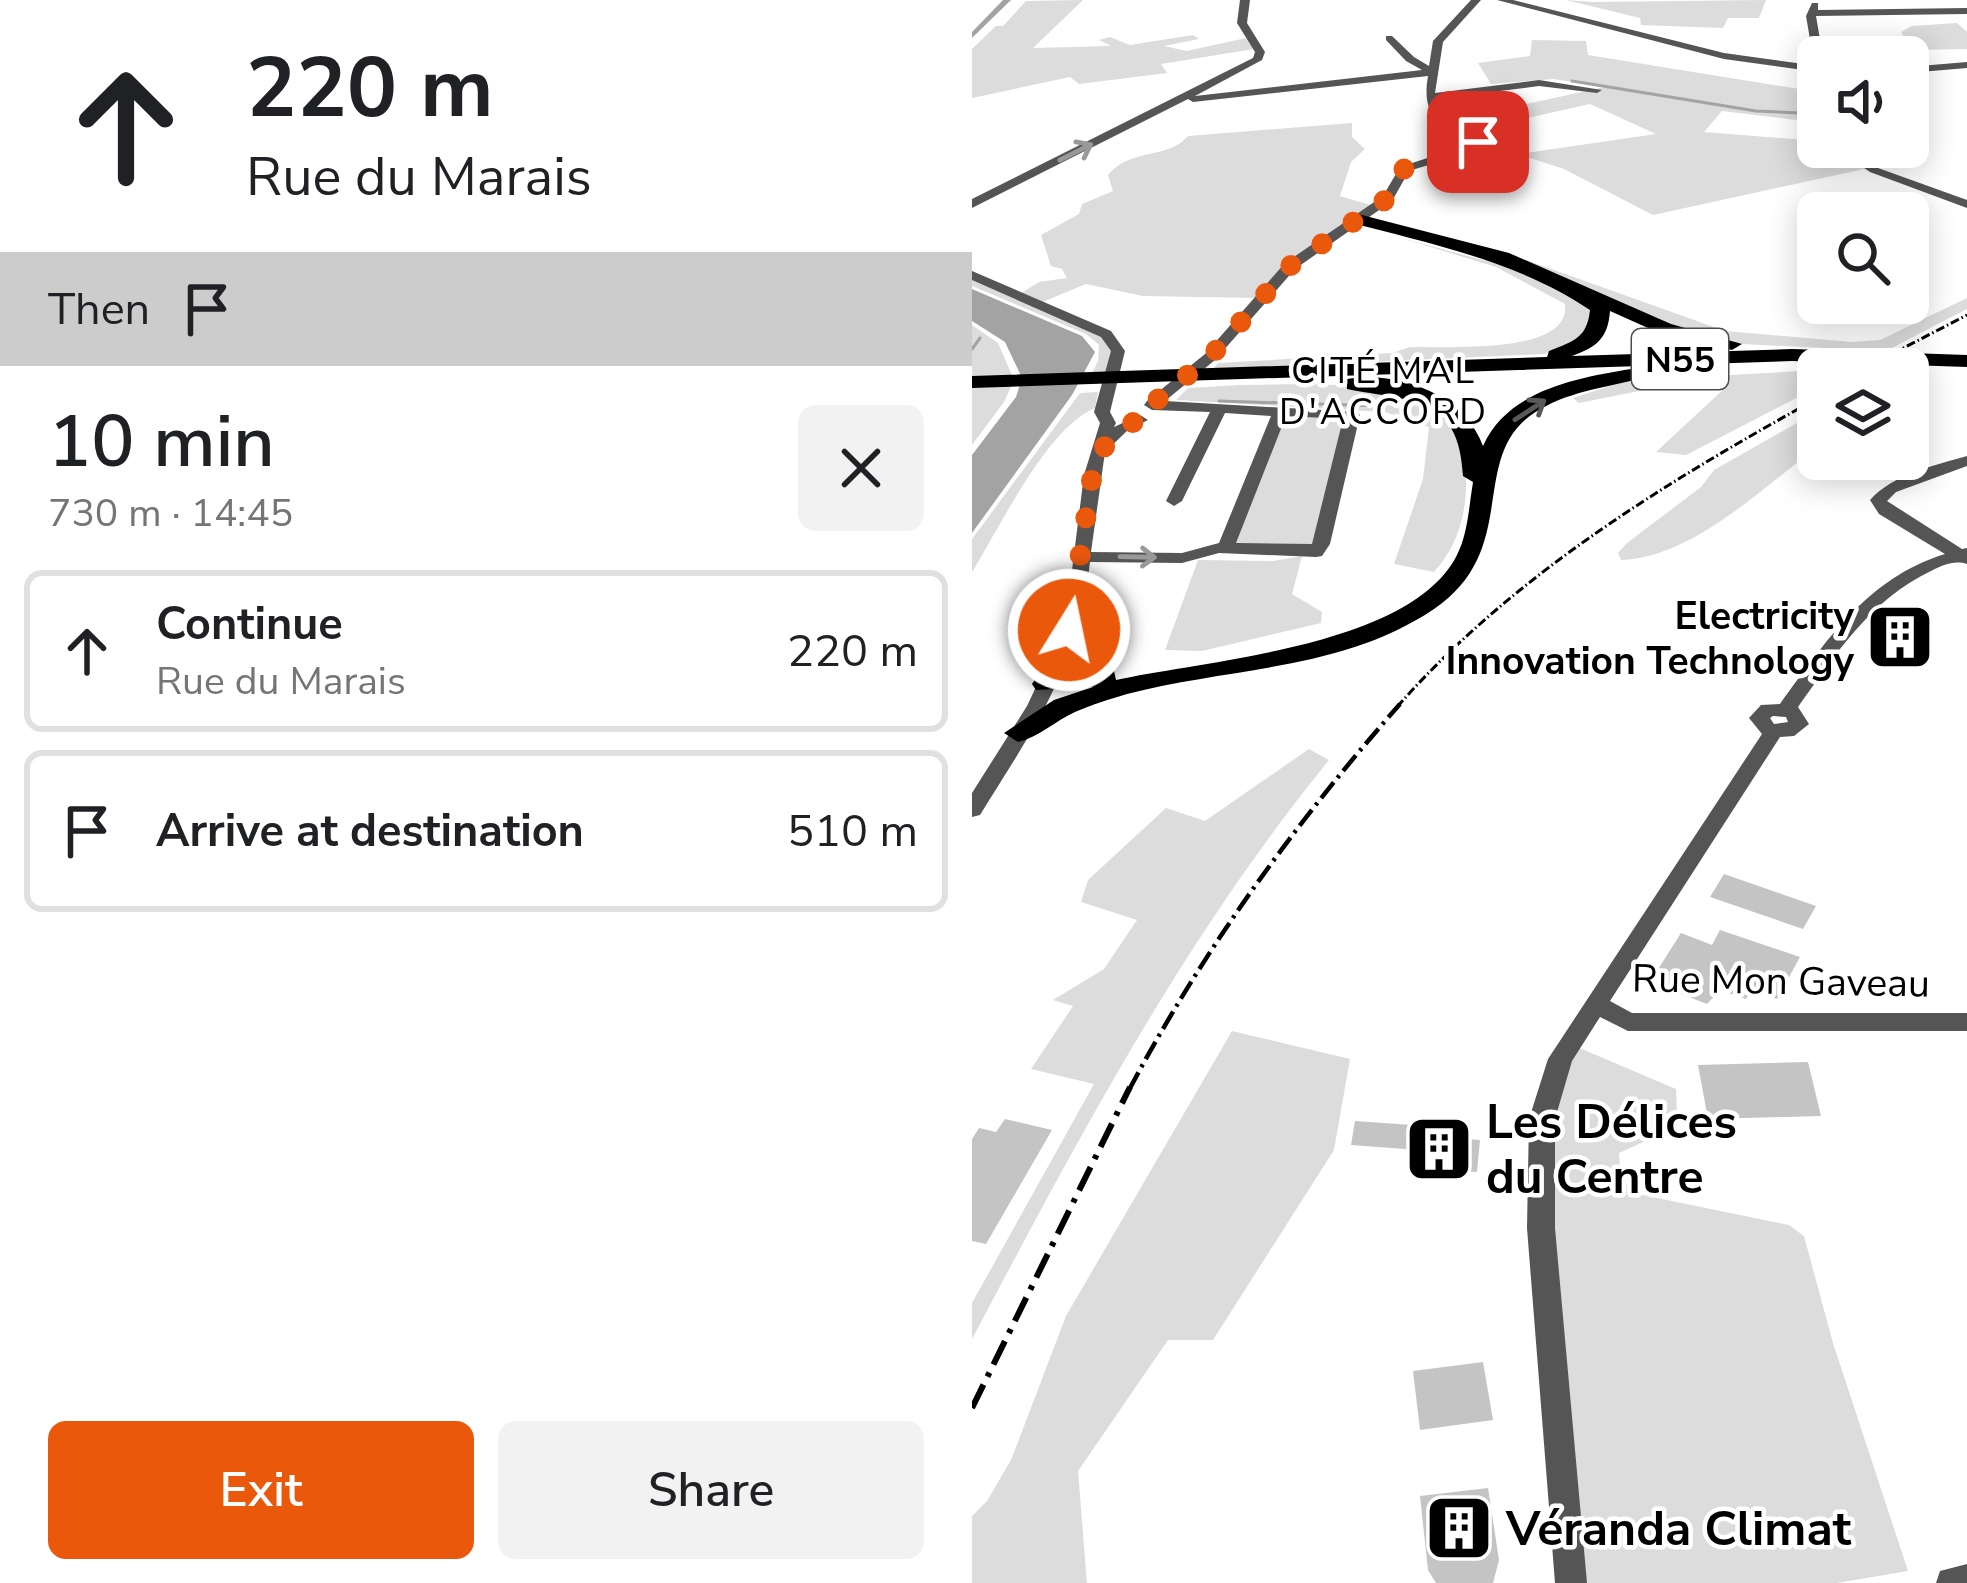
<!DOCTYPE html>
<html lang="en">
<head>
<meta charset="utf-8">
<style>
  :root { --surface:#fff; --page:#f2f2f2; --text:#202124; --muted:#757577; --line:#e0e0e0; --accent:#ea580c }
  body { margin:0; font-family:"Nunito Sans",sans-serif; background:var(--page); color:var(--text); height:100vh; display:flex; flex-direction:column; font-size:45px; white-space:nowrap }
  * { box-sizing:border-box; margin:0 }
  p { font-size:39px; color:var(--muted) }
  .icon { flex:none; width:66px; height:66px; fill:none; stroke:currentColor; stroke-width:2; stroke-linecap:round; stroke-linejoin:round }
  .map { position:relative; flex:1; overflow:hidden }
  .panel { display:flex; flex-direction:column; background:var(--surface); width:972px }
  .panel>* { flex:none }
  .hud { background:#fff; color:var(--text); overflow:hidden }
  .fabs { position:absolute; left:825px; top:36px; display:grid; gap:24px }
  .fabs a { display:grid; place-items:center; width:132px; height:132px; border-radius:18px; background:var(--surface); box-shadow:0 6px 30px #0003; font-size:60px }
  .pin { position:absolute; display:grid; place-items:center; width:102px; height:102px; color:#fff; margin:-51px; border-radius:24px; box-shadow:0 6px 18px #0006 }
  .me { position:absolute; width:132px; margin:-66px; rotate:10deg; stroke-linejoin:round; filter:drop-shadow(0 0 9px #0008) }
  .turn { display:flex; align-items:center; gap:42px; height:252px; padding:0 48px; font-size:54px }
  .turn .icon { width:156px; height:156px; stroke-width:2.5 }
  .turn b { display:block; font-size:84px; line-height:102px }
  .then { display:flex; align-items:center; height:114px; padding:0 48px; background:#0003; gap:24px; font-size:45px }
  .round { display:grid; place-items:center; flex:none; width:126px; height:126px; border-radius:18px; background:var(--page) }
  .overview { display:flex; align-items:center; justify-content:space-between; height:204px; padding:0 48px }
  h1 { font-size:72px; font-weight:600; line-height:90px }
  .cta { display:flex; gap:24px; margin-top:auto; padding:24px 48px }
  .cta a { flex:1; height:138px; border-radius:18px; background:var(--accent); color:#fff; font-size:48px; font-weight:600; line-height:138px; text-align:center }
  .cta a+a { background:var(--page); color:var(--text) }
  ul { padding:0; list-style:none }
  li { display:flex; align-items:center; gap:36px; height:162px; margin:0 24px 18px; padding:0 24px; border:6px solid var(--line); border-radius:18px }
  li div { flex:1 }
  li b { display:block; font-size:45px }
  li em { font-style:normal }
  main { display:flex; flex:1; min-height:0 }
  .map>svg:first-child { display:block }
</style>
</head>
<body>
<main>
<section class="panel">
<div class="hud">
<div class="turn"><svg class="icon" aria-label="ahead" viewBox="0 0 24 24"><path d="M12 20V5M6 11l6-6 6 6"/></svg><div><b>220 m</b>Rue du Marais</div></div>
<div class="then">Then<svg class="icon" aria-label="arrive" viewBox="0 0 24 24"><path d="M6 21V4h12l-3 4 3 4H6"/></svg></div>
</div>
<div class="overview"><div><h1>10 min</h1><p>730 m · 14:45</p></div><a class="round"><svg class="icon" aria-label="close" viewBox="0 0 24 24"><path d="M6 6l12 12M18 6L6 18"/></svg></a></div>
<ul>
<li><svg class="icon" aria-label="ahead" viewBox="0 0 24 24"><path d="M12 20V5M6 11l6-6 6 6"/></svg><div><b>Continue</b><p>Rue du Marais</p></div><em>220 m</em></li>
<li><svg class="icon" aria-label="arrive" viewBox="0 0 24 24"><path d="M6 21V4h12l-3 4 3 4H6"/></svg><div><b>Arrive at destination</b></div><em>510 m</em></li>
</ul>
<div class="cta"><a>Exit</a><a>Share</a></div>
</section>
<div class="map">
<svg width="995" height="1583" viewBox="0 0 995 1583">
  <rect width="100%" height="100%" fill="#fff"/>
  <path fill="#dcdcdc" d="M111 0 61 48 139 46 127 40 138 37 158 45 221 35 227 39 192 46 215 51 274 38 282 49 189 64 195 73 107 84 98 77 0 98V49L24 26H31L54 1Z
    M594 0 621 2 794 0 787 18H756L751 28 669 25 668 18Z
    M985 23 995 32V49L940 50 929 32 940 26Z
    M560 40 614 41 616 55 846 92 828 107 837 116 832 121 750 111 732 132 846 141V147H867L897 168 681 215 592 169 546 154 684 134 618 104 542 121 526 110 633 87 581 79 519 84 506 63 558 56Z
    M380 123V137L393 149 379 162 368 196 402 206 285 298 171 296 114 284 68 303 143 341 141 375H119L126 361 127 345 114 334 0 286V275L46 295 67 282 95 278 90 269 79 266 69 235 107 214 110 204 141 191 136 175C159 147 196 160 216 136Z
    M399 220 526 250 753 331 880 342 908 340 995 298V309L914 351 769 344 714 332 559 266Z
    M429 238 544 269 620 308 619 328 596 347 572 354 241 369 246 363 420 353 438 347C471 346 600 356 593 304L524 267Z
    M0 325 26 343 42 380 32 402 0 445Z
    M846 370V387L714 455 684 452 754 387 677 389 607 403 601 398 653 381Z
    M269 385C331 385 461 373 492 441 496 450 494 467 494 478 495 512 486 546 462 572L422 564 451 479 457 427 413 412 204 400 216 388Z
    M126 392 123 408C75 428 29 525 0 572V539L108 393Z
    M846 411V447C789 488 722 557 649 560L646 553 655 543 729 487 742 470Z
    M314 414 377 421 342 546 262 544Z
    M330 556 320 594 350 612 349 623 230 651 193 650 226 560 301 561Z
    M337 749 357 760C212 938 107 1137 0 1339V1303L122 1084 59 1069 101 1006 81 1000 132 969 165 920 109 902 116 880 194 808 233 821Z
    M260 1031 378 1059 362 1150 241 1340H196L106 1471 115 1583H0V1516L15 1501 39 1460 94 1316Z
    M598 1044 704 1089 705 1113 698 1130 647 1153 649 1178 661 1193 817 1225 832 1236 861 1343 936 1571 865 1583H599L568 1142Z"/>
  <path fill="#a3a3a3" d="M0 289 110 336 123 352 100 395 0 533V455L44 397 50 378 33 342 0 321Z"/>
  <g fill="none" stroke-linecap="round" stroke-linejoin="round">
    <path stroke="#a3a3a3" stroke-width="3" d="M600 81 784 111 828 113
      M0 349 8 338
      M247 401 409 406"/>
    <path fill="#a3a3a3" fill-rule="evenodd" d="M31 0H39L0 38V32Z"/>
  </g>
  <path fill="#c4c4c4" d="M921 615 947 616 956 644H904L900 629 926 630Z
    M752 874 844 906 831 929 738 897Z
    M748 930 828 957 805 999 780 989 774 999 748 990 735 1004 678 982 709 933 740 945Z
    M836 1062 849 1116 736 1119 726 1065Z
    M33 1119 80 1130 14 1244 0 1241V1139L7 1128 24 1132Z
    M383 1121 483 1128 482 1138 508 1140 505 1172 471 1170 473 1152 379 1145Z
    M511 1362 521 1420 448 1430 441 1371Z
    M516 1488 527 1560 521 1583H464L456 1570 448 1496Z"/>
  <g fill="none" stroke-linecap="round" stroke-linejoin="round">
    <path fill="#555" fill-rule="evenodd" d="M268 0H278L275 23 293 52 290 60 223 96 450 70 434 61 414 40V36H420L442 57 457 66 461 41 499 0H509L471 42 463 93 567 80 630 90 625 93 567 86 463 99 470 114 511 142 550 152 544 155 508 149 437 171 420 201 323 269 243 360 193 401 385 412 388 415 358 544 350 556 344 557 247 553 210 563 118 562C107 667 61 729 8 815L0 817V793L55 706 86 640 98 586 112 475 128 423 122 412 139 351 129 337 0 280V271L139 331 153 351 138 412 144 423 142 427 168 415 176 420 156 430 133 452 119 552 210 553 247 543 299 416 253 413 210 501 202 506 194 501 238 412 180 410 172 405 175 401 233 354 313 263 411 196 428 167 498 144C467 122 449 117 456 76L221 102 216 99 0 208V199L281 58 283 52 265 23ZM314 416 371 419 340 544 264 543Z
      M525 0H541L752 53 846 66V72L752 59Z
      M840 3H846V10L995 8V14L844 16 851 57 846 60 841 57 834 16Z
      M995 62V68L936 73V67Z
      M861 147H875L906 168 995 200V208L898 172Z
      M995 456V466L924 492 915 501 990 549 995 548V564C982 560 971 565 959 571 898 600 864 654 826 707L837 724 822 736 808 737 638 1001 660 1013H995V1031H656L628 1017 600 1061 583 1119V1228L615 1583H583L555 1228 557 1119 576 1059 790 734 777 718 789 705 808 704C854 641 895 578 973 554L907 514 898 500C920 475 963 465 995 456ZM801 716 814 717 816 722 802 724 798 718Z
      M995 1564V1583H964L968 1571Z"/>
    <path fill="#000" fill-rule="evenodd" d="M382 213 537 253 699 324 770 344 760 350 685 332 638 311C636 338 625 347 600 356L820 349 995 355V367L820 361 0 388V376L575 357 577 351C602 341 615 338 618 310 547 262 460 244 376 222L373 218Z
      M659 369 666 371V379C631 388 594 392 562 413 495 458 550 549 462 609 370 671 258 667 155 694 138 699 119 705 103 712 83 721 67 737 46 742L32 733 82 700 121 687 64 690 60 684 64 678 104 672 81 642 85 636H103L128 666 142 671 144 680C234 660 439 647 485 555 496 533 497 506 501 482L491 476C487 394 439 402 375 389V379C427 370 493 395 511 446 536 390 605 378 659 369Z"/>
    <path stroke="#000" stroke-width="3" stroke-dasharray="9 3 1.5 3" stroke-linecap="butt" d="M891 369 995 315
      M425 707C541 575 694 482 846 398"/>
    <path stroke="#000" stroke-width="4.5" stroke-dasharray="20 6 3 6" stroke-linecap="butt" d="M157 1090C231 950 323 823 428 704"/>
    <path stroke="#000" stroke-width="6" stroke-dasharray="26 9 4.5 9" stroke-linecap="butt" d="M0 1408 158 1087"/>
  </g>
  <defs><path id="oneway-shaft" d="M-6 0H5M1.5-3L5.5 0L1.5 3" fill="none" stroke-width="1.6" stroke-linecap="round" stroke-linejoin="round" transform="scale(3)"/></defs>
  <g stroke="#999">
    <use href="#oneway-shaft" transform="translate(104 152) rotate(-27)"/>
    <use href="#oneway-shaft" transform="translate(166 557) rotate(1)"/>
  </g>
  <use stroke="#595959" href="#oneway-shaft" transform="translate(558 410) rotate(-33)"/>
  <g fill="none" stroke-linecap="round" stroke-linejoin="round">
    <path stroke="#ea580c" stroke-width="21" stroke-dasharray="0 37.8" d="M97 630 123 457 151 427 178 415 180 404 238 357 318 266 416 198 432 169 500 149 506 142"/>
  </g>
  <defs>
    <g id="building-square" transform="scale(3.45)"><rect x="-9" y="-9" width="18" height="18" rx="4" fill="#000" stroke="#fff"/><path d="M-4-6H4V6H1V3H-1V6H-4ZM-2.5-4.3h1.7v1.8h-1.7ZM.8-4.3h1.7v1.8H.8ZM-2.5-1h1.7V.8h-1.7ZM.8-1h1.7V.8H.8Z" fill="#fff"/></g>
  </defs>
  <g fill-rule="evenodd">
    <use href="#building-square" x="928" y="637"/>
    <use href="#building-square" x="467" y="1149"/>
    <use href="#building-square" x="487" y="1528"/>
  </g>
  <g text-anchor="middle" stroke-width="9" stroke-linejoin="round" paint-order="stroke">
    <rect fill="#fff" stroke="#4c4c4c" stroke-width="3" x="660" y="329" width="96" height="60" rx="9"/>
    <g font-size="36" font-weight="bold" fill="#000">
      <text x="708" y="372">N55</text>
    </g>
    <g font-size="36" letter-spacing="3" fill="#000" stroke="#fff">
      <text x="412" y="383">CITÉ MAL<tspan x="412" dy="41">D'ACCORD</tspan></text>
    </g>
    <g font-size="39" font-weight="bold" fill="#000" stroke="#fff" text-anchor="end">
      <text x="882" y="629">Electricity<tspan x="882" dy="45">Innovation Technology</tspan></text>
    </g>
    <g font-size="39" fill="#000" stroke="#fff">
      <text transform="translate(809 980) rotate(1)" y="14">Rue Mon Gaveau</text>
    </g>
    <g font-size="48" font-weight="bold" fill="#000" stroke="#fff" text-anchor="start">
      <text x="514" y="1138">Les Délices<tspan x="514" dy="55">du Centre</tspan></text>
      <text x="534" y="1545">Véranda Climat</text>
    </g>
  </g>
</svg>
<div class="fabs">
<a><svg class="icon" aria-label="sound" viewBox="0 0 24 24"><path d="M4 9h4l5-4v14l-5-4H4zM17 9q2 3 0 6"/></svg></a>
<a><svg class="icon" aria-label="search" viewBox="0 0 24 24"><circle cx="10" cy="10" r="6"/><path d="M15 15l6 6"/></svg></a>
<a><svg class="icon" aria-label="layers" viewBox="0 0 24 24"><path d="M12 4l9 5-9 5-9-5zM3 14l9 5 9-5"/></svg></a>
</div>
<div class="pin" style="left:506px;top:142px;background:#d93025"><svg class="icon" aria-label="arrive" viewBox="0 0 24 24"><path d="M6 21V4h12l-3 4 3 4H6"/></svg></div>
<svg class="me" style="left:97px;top:630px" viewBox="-20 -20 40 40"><circle r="17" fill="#ea580c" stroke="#fff" stroke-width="3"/><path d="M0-11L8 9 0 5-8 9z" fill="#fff"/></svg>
</div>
</main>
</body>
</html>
